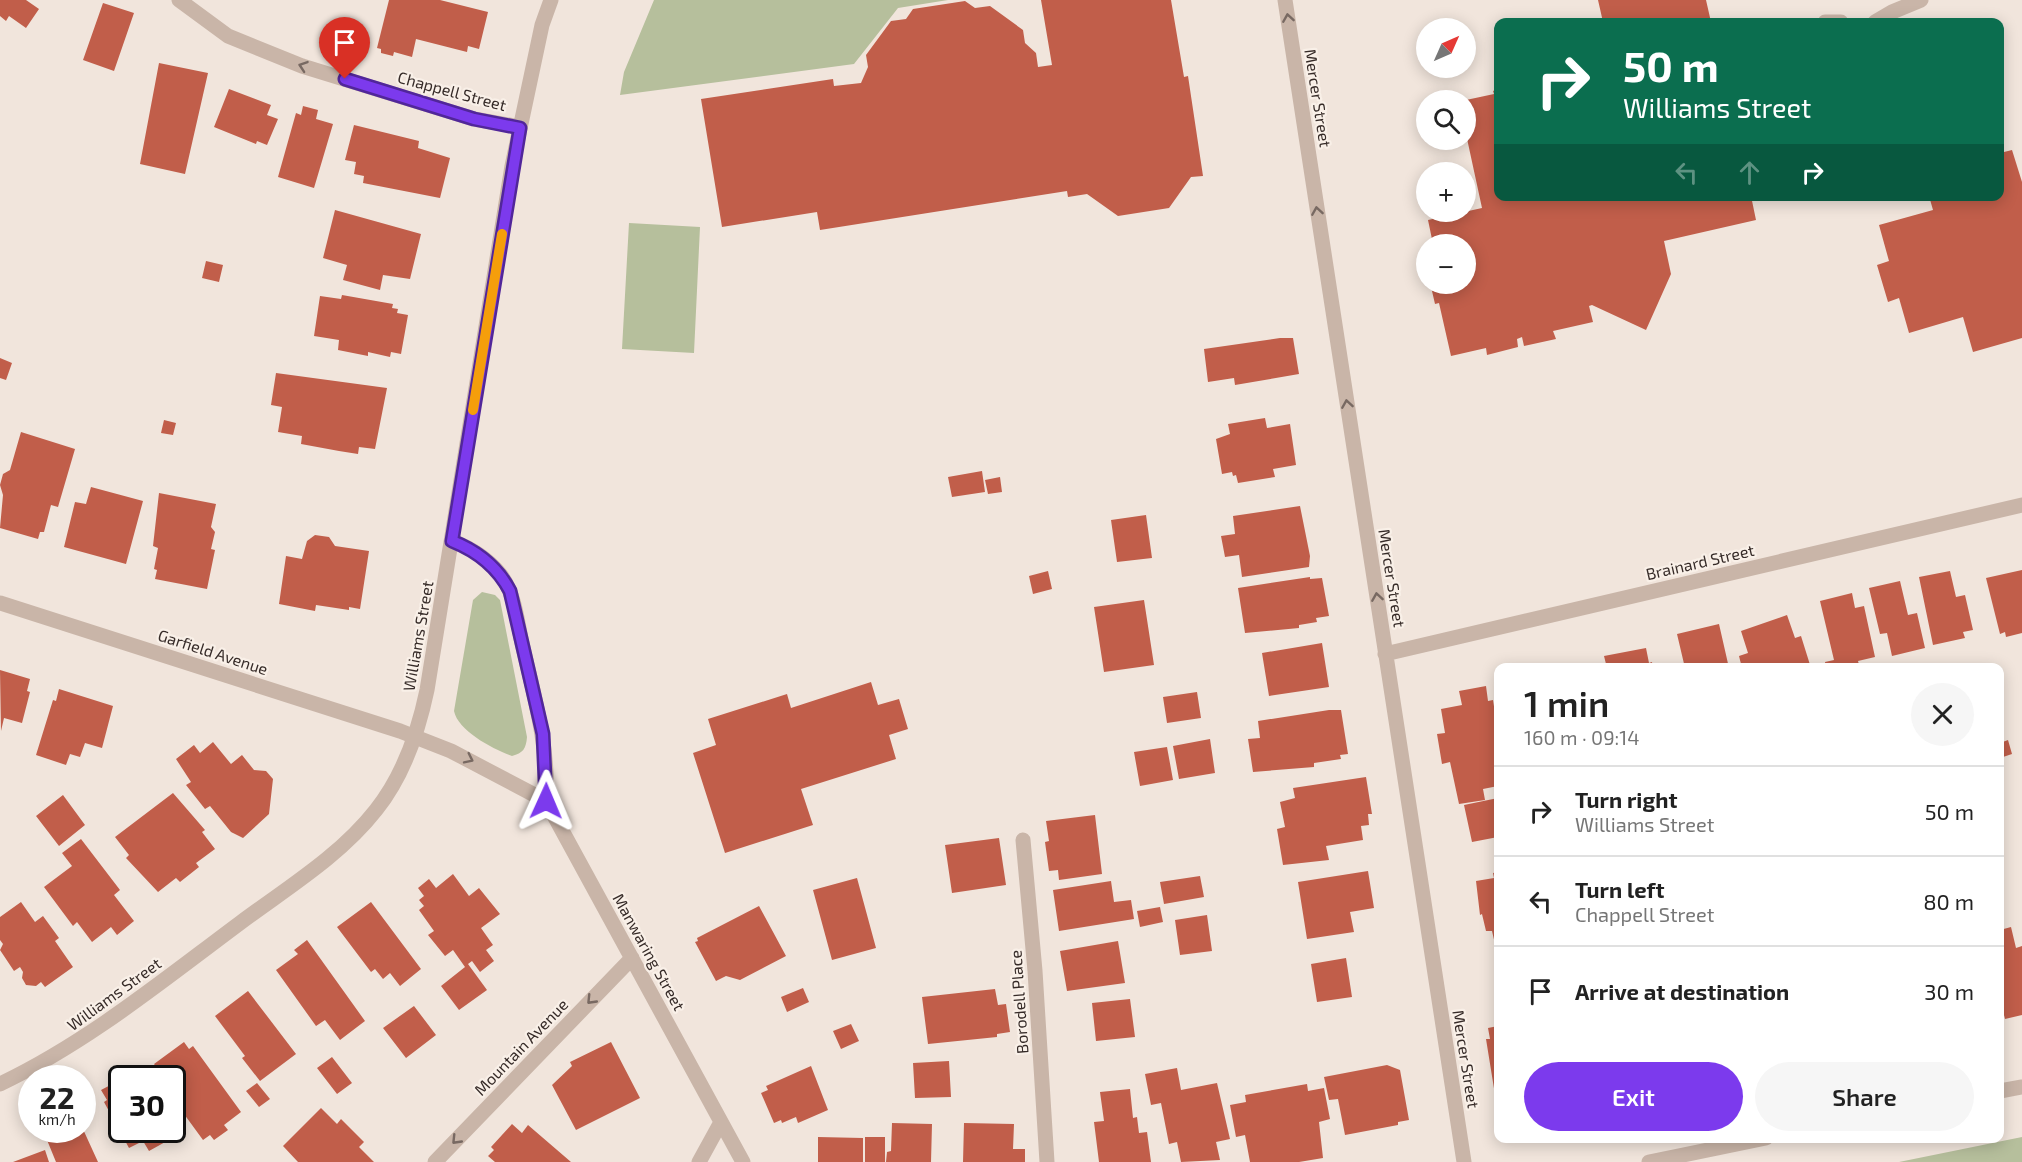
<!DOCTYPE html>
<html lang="en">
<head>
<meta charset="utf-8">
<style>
  :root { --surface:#fff; --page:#f6f6f6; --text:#222; --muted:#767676; --line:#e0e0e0; --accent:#7c3aed }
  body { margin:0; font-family:"Exo 2",sans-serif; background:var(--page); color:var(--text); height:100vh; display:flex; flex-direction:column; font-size:22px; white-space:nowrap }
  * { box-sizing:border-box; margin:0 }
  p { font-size:20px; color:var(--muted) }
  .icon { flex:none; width:33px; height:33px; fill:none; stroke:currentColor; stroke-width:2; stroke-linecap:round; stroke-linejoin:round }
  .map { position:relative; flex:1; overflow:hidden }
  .panel { position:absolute; left:1494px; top:663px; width:510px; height:480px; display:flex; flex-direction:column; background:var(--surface); border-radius:12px; box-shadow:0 3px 15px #0003 }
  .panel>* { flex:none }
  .top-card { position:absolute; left:1494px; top:18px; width:510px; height:183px; border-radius:12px; box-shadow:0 3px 15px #0003; background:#0b6e4f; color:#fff; overflow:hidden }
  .needle { width:39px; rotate:45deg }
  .controls { position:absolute; left:1416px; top:18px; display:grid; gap:12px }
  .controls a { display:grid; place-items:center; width:60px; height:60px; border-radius:50%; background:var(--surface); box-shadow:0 3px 15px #0003; font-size:30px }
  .speed { position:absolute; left:18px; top:1065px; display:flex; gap:12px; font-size:30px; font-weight:700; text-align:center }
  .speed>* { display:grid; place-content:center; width:78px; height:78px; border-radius:50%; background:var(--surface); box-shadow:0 3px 15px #0003; line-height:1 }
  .speed small { font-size:15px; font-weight:400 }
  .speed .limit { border:3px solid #111; border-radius:9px; background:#fff; color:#111 }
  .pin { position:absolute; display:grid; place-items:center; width:51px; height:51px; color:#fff; margin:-62px -26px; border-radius:50% 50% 50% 0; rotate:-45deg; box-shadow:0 0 6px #0007 }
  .pin .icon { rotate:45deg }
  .me { position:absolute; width:66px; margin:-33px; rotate:1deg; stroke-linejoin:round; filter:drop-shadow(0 0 4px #0008) }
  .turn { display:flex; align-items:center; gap:21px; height:126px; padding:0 30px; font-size:27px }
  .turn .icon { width:78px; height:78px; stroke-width:2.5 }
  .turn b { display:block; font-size:42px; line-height:51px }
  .lanes { display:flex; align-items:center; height:57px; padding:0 30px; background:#0003; justify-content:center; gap:30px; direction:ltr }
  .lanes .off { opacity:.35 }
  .round { display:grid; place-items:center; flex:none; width:63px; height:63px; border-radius:32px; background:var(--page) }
  .overview { display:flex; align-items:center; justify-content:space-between; height:102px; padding:0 30px }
  h1 { font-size:36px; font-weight:600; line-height:45px }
  .button { display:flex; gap:12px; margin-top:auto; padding:12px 30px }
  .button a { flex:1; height:69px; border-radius:36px; background:var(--accent); color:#fff; font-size:24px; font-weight:600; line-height:69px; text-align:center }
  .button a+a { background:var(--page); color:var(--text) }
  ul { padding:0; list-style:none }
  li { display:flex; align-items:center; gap:18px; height:90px; padding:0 30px; border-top:2px solid var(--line) }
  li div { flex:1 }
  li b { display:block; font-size:22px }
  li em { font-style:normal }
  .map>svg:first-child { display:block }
</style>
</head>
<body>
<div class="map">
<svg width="2022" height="1162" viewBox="0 0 2022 1162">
  <rect width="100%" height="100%" fill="#f1e5dc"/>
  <path fill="#b6bf9c" d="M654 0H948L898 8 854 64 620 95 624 72Z
    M629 223 700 227 694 353 622 349Z
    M482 592 495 595 500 600 527 737C526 749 523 753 512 756 493 749 458 731 454 711L473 600Z
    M2022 1137V1162H1899Z"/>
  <path fill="#c15e4a" d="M0 0H26L39 9 26 28 9 16 6 21 0 16Z
    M389 0H440L488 12 479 49 468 46 467 52 416 39 412 57 394 52 393 56 381 53V49L377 48Z
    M1041 0H1171L1184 77 1188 76 1203 176 1191 177 1169 208 1118 216 1087 194 1068 197 1067 191 820 230 817 212 722 227 701 99 833 79 834 86 861 83 868 67 866 55 891 21 906 19 913 9 965 1 975 8 990 6 1023 30 1025 43 1036 53 1038 67 1052 65Z
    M1598 0H1706L1711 22H1603Z
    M103 3 134 13 114 71 83 60Z
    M159 63 208 73 185 174 140 164Z
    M229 89 271 105 267 115 278 119 267 145 257 141 256 144 214 127Z
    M1498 89V196H1751L1756 220 1664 241 1671 274 1646 330 1592 305 1589 306 1593 322 1553 331 1556 339 1524 346 1522 337 1517 339 1518 347 1487 355 1486 348 1451 356 1439 303 1435 304 1432 291 1443 289 1442 284H1466V244H1433L1428 220 1482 208 1466 134V100L1494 94 1493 91Z
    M303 106 318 110 316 119 333 124 314 188 278 177 296 113 301 115Z
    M354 125 419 141 418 148 450 158 440 198 363 183 364 176 354 174 356 162 345 160Z
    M2012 150 2022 182V338L1973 352 1963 317 1909 333 1899 298 1888 302 1877 265 1889 261 1879 225 1933 210 1929 196H2000V153Z
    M335 210 421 234 410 279 383 275 380 290 343 280 347 265 323 258Z
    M206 261 223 265 219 282 202 278Z
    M342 295 393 304 392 308 398 309 397 313 408 315 401 354 391 352 390 357 368 352V356L338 350 339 340 314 336 320 296 341 299Z
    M1280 338H1293L1299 374 1235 385 1234 378 1208 382 1204 349Z
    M0 358 12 363 6 380 0 378Z
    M276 373 387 388 375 449 359 447 358 454 339 451 301 444 302 436 278 432 282 407 271 405Z
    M1265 418 1267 428 1290 424 1296 465 1273 469 1275 477 1238 483 1236 475 1233 476 1232 472 1222 474 1216 439 1230 434 1228 424Z
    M164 420 176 423 173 435 161 433Z
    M21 432 75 449 58 507 51 505 44 532H40L38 539 0 528 3 495 0 485 3 474 10 470Z
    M982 471 985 492 952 497 948 477Z
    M1000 477 1002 492 988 494 985 480Z
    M91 487 143 501 126 564 64 547 75 502 86 504Z
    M159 493 216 504 211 527 215 532 211 549 215 550 207 589 155 579 157 570 154 569 158 548 153 546Z
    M1300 506 1310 556 1309 567 1242 577 1239 555 1225 557 1221 536 1235 534 1233 516Z
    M1146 515 1152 558 1117 562 1111 520Z
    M315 535 329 537 335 546 369 551 360 609 349 607V610L316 605 315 611 279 604 286 556 302 559 307 541Z
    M2022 570V633L2006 637 2005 632 2000 634 1986 578Z
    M1048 571 1052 589 1033 594 1029 576Z
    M1950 571 1956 597 1965 595 1973 630 1963 632 1965 638 1933 645 1919 577Z
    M1310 577V579L1322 578 1329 616 1316 618 1317 622 1299 625V628L1245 633 1238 588Z
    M1900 581 1908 615 1917 613 1925 648 1892 656 1887 633 1880 634 1869 588Z
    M1852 593 1855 608 1864 606 1875 657 1858 661 1860 668H1826L1825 662 1834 660 1820 601Z
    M1144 600 1154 665 1104 672 1094 607Z
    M1787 615 1795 638 1801 636 1811 668H1742L1739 656 1748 653 1741 631Z
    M1719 624 1729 668H1685L1677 634Z
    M1322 643 1329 687 1269 696 1262 653Z
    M1646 648 1649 663 1652 662 1653 668H1607L1604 656Z
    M0 670 30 679 27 691 30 692 22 723 4 718 1 731Z
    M871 682 878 705 899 699 908 729 889 735 896 759 801 789 813 825 725 853 693 753 716 745 708 719 787 694 791 708Z
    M1486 686 1488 701 1493 700 1498 732V786L1483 789 1485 800 1459 804 1450 762 1442 764 1437 734 1445 733 1441 709 1462 705 1459 691Z
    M59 689 113 706 102 748 85 743 80 757 70 754 66 765 36 755 53 700 56 701Z
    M1197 692 1201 718 1167 723 1163 697Z
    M1329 710H1341L1348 754 1340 755 1341 759 1314 763V767L1253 772 1248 739 1260 738 1258 721Z
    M1210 739 1215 773 1179 779 1173 746Z
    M2008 740 2012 754 2000 758V743Z
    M213 742 231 764 242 755 254 770 266 771 273 779 269 814 243 838 231 832 210 806 205 809 186 785 191 782 176 759 194 745 200 753Z
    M1167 747 1173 780 1140 786 1134 752Z
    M1366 777 1372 814H1368L1369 825 1361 826 1363 840 1326 846 1329 860 1283 865 1277 829 1285 827 1280 802 1295 798 1293 788Z
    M173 793 205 830 202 832 215 849 196 863 199 867 180 882 176 878 158 892 126 858 129 855 115 837Z
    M63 795 85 825 59 846 36 816Z
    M1498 798V837L1472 842 1464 805Z
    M1095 815 1102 874 1059 880 1058 870 1049 871 1045 842 1049 841 1046 821Z
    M999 838 1006 885 952 893 945 845Z
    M81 839 120 890 114 895 134 921 117 935 111 927 92 942 77 922 73 926 44 887 72 866 62 853Z
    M1368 871 1374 908 1350 912 1354 932 1307 939 1298 882Z
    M1498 872V944H1495L1492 931H1486L1482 914 1480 915 1476 881 1494 878 1493 873Z
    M453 874 469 896 479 888 500 914 481 928 493 945 486 950 494 961 480 972 472 961 468 964 487 990 459 1010 441 986 465 967 453 950 445 956 428 935 434 931 419 910 424 906 419 900 424 896 418 888 429 879 436 888Z
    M1200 876 1204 897 1164 904 1160 882Z
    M857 878 876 948 832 960 813 890Z
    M1111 881 1114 902 1131 900 1134 919 1059 931 1053 890Z
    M21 902 35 922 43 916 59 938 55 941 73 967 45 987 41 982 36 986 26 985 22 978 23 972 20 967 14 971 0 950 3 944 0 940V917Z
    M371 902 421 969 400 986 390 973 383 979 375 969 371 972 337 927Z
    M759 906 786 956 740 980 726 976 716 981 695 942 698 941 697 938Z
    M1160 907 1163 922 1140 927 1137 911Z
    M1207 915 1212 951 1180 955 1175 920Z
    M2011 927 2016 948 2022 946V1015L2005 1019 2003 1011H2000V930Z
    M307 940 365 1021 340 1040 325 1020 316 1026 276 970 298 954 294 950Z
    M1118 941 1125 983 1067 991 1060 951Z
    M1346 958 1352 997 1317 1002 1311 964Z
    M803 988 809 1002 787 1012 781 997Z
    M995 989 998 1005 1006 1004 1010 1032 997 1034V1037L928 1044 922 997Z
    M248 991 296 1054 260 1081 242 1058 245 1056 215 1016Z
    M1130 999 1135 1037 1096 1041 1092 1003Z
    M414 1006 436 1035 406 1058 383 1028Z
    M851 1024 859 1041 841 1049 833 1031Z
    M1498 1026V1106L1497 1107 1486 1039H1490L1488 1028Z
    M184 1042 189 1049 193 1046 241 1112 224 1125 228 1130 214 1140 210 1135 203 1140 184 1114 181 1117 172 1105V1078H158L154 1074 159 1071 154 1064Z
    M611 1042 640 1098 576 1130 552 1085 572 1066 570 1062Z
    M332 1057 352 1083 337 1094 317 1068Z
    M949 1061 951 1097 915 1098 913 1063Z
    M1387 1065 1400 1070 1409 1120 1398 1122V1125L1345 1135 1338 1099 1329 1100 1324 1077Z
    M811 1066 828 1110 798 1123 796 1117 782 1123 781 1120 774 1123 761 1093 768 1090 766 1086Z
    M1177 1068 1181 1090 1217 1083 1230 1139 1216 1142 1220 1160 1181 1162 1177 1142 1169 1144 1161 1103 1151 1105 1145 1074Z
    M122 1079V1130H160L167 1141 149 1151 143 1141 129 1148 104 1102 107 1100 101 1090Z
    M257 1083 270 1099 259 1107 246 1091Z
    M1307 1084 1308 1091 1324 1088 1330 1119 1319 1122 1323 1158 1299 1162H1250L1245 1135 1236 1137 1230 1105 1246 1102 1245 1095Z
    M1130 1089 1133 1118 1137 1117 1139 1133 1147 1132 1151 1162H1099L1094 1122 1104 1121 1100 1092Z
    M321 1108 337 1124 341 1119 364 1142 359 1147 374 1162H298L283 1146Z
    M892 1123 932 1124 931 1162H886L887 1152 891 1151Z
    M964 1123 1014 1124 1013 1149H1025V1162H963Z
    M512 1124 522 1133 528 1125 571 1162H495L488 1156 494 1150 491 1147Z
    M82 1127 98 1162H56L47 1140Z
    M818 1137 863 1138V1162H818Z
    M865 1137H885V1162H865Z
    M45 1150 49 1162H13Z"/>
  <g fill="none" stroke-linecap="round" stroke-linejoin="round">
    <path stroke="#c9b5a8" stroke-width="15" d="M179 0 228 36 302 66 474 119 520 127
      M1285 0 1464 1162
      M1825 22H1841
      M1875 22 1892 12 1921 0
      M452 541C471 548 487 558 500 574 515 593 517 621 522 643 534 696 549 746 546 801L743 1162
      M0 603 400 731 451 751 546 801
      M1385 654 2022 505
      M1023 840 1035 971 1047 1162
      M0 1084C88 1042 162 981 240 923 287 888 340 856 376 810 404 775 418 733 427 690L512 166 542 25 551 0
      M2000 1091 2022 1087
      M435 1162 632 958
      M699 1162 721 1122
      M1649 1162 1766 1138"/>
  </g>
  <defs><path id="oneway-chevron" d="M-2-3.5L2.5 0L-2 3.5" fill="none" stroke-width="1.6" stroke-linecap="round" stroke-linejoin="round" transform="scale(1.5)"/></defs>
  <g stroke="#786962">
    <use href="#oneway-chevron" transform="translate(1288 18) rotate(-99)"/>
    <use href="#oneway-chevron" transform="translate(303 66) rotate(-161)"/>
    <use href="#oneway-chevron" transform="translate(1317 211) rotate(-99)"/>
    <use href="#oneway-chevron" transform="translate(1347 404) rotate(-99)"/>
    <use href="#oneway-chevron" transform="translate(1377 597) rotate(-99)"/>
    <use href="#oneway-chevron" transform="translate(469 759) rotate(26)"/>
    <use href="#oneway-chevron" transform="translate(591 1000) rotate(134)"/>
    <use href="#oneway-chevron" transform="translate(456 1140) rotate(134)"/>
  </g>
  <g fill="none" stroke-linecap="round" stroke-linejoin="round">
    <g stroke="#51269a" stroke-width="15">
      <path id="route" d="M345 79 474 119 520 128 452 541C477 551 497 566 510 591L543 734 546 801"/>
    </g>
    <use href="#route" stroke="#7c3aed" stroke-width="10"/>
    <path stroke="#f59e0b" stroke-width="10" d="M473 410 502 234"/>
  </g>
  <g text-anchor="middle" stroke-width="4.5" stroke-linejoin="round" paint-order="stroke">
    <g font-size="16" fill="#362b28" stroke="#f9f0e8">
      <text transform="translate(452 91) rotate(15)" y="6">Chappell Street</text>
      <text transform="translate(1318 98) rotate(81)" y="6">Mercer Street</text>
      <text transform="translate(1700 562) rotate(-13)" y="6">Brainard Street</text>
      <text transform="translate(1392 578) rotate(81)" y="6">Mercer Street</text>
      <text transform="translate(418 636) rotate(-80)" y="6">Williams Street</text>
      <text transform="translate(213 652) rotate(18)" y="6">Garfield Avenue</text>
      <text transform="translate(649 952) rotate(61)" y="6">Manwaring Street</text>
      <text transform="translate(114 994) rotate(-36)" y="6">Williams Street</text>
      <text transform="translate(1019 1002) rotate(-94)" y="6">Borodell Place</text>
      <text transform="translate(521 1047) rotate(-46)" y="6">Mountain Avenue</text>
      <text transform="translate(1466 1059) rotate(81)" y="6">Mercer Street</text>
    </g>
  </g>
</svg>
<div class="controls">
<a><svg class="needle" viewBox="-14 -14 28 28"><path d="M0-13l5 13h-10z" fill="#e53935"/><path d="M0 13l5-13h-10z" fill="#767676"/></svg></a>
<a><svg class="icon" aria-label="search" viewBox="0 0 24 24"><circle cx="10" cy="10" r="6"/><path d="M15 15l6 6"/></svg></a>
<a>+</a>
<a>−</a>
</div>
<div class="speed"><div>22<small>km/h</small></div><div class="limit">30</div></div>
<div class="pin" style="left:345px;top:79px;background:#d93025"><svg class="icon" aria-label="arrive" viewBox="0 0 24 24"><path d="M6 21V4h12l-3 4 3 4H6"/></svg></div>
<svg class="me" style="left:546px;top:801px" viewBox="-20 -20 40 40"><path d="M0-17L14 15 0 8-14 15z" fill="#7c3aed" stroke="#fff" stroke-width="4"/></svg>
<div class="top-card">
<div class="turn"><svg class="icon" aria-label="right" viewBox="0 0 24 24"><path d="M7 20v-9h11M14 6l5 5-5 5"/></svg><div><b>50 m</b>Williams Street</div></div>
<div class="lanes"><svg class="icon off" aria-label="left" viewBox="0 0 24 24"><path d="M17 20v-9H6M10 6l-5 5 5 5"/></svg><svg class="icon off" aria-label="ahead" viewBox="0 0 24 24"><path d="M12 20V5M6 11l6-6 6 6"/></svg><svg class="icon" aria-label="right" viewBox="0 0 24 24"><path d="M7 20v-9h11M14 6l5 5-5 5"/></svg></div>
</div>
<section class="panel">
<div class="overview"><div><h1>1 min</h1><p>160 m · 09:14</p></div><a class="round"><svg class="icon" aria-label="close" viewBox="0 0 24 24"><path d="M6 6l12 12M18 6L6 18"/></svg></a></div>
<ul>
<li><svg class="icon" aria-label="right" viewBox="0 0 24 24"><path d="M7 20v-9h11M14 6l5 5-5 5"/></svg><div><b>Turn right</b><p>Williams Street</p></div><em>50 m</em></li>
<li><svg class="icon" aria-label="left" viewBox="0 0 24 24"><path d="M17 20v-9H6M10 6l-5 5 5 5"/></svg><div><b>Turn left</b><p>Chappell Street</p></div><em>80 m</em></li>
<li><svg class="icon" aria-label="arrive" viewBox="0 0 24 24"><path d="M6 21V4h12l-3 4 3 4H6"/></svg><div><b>Arrive at destination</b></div><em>30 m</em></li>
</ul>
<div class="button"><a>Exit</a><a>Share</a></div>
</section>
</div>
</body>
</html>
